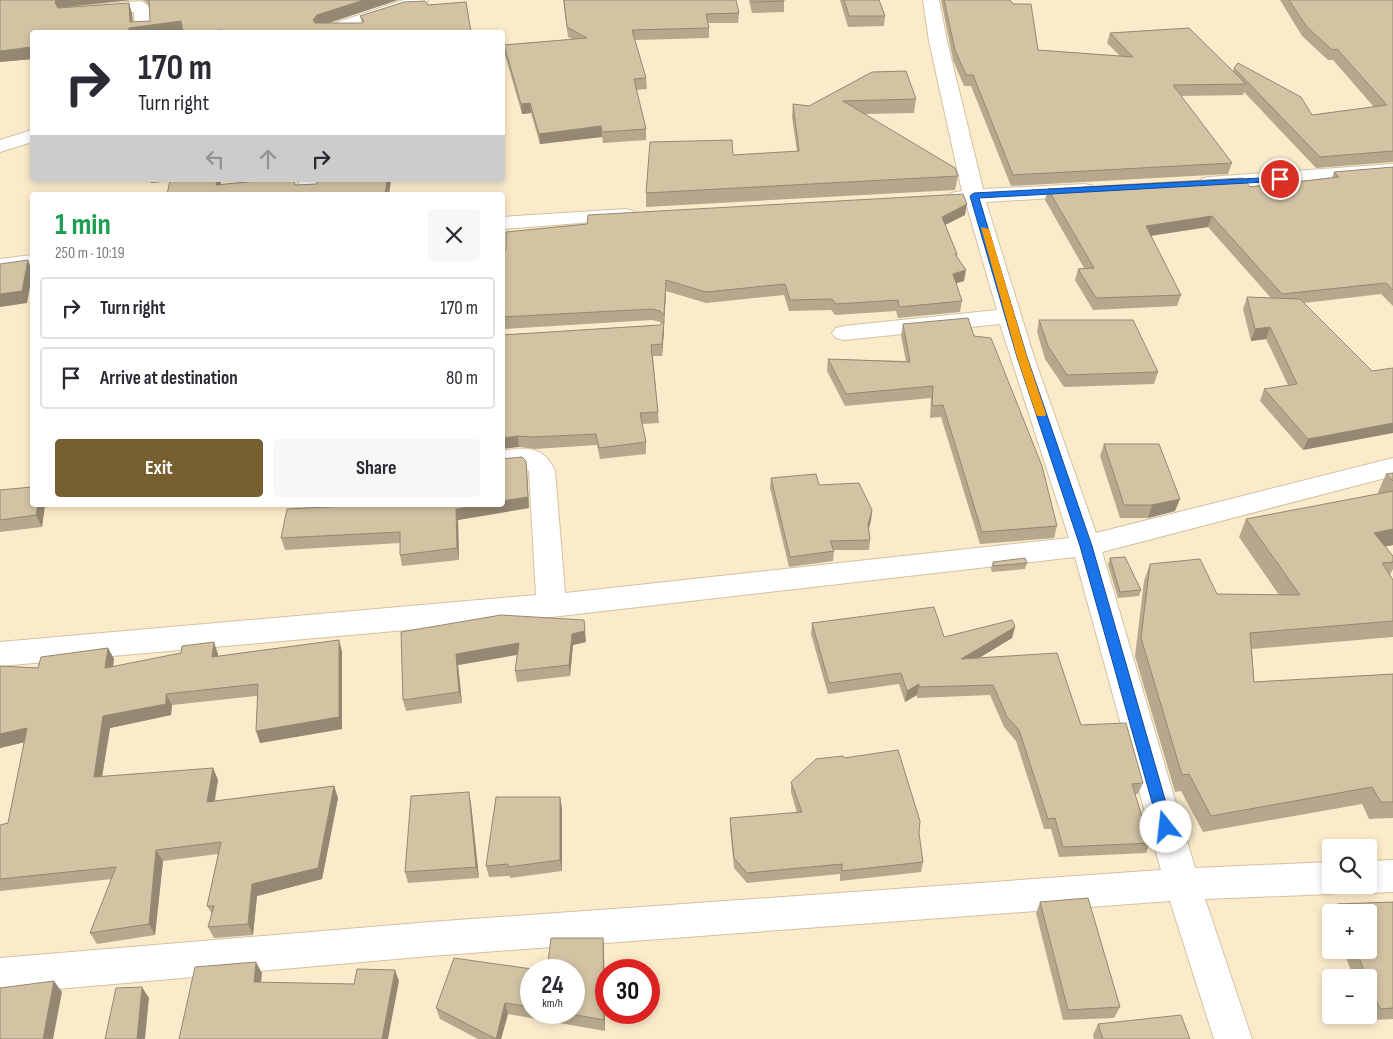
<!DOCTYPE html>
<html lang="en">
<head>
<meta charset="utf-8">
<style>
  :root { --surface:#fff; --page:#f7f7f7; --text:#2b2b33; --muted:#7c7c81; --line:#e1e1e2; --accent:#775f30 }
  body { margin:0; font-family:"Sofia Sans Condensed",sans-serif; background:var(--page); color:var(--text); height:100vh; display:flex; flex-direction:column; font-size:19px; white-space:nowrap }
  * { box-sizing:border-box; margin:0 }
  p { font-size:16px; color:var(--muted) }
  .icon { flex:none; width:28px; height:28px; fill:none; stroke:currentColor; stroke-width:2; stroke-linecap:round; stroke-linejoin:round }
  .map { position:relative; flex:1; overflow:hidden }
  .side { position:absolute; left:30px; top:192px; width:475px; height:315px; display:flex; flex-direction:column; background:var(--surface); border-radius:5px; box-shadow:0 2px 8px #0003 }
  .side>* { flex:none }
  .hud { position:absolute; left:30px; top:30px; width:475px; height:152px; border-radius:5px; box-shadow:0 2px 8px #0003; background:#fff; color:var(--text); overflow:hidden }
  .buttons { position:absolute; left:1322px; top:839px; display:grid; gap:10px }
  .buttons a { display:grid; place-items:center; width:55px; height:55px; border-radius:5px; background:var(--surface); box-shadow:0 2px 8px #0003; font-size:25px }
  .speed { position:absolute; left:520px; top:959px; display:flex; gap:10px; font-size:25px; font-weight:700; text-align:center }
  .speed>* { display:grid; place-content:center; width:65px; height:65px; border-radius:50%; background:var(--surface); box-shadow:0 2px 8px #0003; line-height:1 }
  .speed small { font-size:12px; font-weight:400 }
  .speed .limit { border:8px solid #d22; background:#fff; color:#111 }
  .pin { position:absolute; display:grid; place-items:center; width:42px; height:42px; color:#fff; margin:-21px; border:2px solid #fff; border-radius:50%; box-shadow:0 1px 5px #0007 }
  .me { position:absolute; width:55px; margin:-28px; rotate:344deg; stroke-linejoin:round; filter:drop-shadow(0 0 4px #0008) }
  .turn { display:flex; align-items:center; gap:18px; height:105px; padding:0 25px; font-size:22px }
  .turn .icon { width:65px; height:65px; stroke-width:2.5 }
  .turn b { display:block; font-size:35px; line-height:42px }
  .lanes { display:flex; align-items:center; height:48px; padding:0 25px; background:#0003; justify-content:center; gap:25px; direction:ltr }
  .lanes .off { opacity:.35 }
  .round { display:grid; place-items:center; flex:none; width:52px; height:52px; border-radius:5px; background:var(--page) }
  .head { display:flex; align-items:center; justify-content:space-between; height:85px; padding:0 25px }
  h1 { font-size:30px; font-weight:700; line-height:38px; color:#1e9e55 }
  .action { display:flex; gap:10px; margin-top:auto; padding:10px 25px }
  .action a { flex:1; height:58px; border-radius:5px; background:var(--accent); color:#fff; font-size:20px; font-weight:700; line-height:58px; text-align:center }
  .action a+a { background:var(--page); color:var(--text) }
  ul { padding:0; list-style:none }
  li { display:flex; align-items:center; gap:15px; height:62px; margin:0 10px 8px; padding:0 15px; border:2px solid var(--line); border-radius:5px }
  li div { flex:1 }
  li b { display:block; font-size:19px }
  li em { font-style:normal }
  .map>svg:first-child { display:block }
</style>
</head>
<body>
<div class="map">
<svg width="1393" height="1039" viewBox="0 0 1393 1039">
  <rect width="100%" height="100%" fill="#fcebca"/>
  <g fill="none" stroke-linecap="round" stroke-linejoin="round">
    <g stroke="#d2c2a2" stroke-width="2">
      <path id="minor" d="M923 0H939L947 41 983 189 1085 184 1092 186 1095 190 1092 194 1085 196 986 202 1034 357 1096 533 1393 458V476L1102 552 1195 868 1331 862V885H1345L1343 889 1331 894 1205 899 1252 1039H1214L1170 901 430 956 0 994V958L430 922 1161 870 1075 557 551 617 0 666V642L536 595 529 471 524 466 502 469V451C527 447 544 446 555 471L565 593 1069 538 1000 324 844 340 836 338 832 333 836 328 844 326 997 310 966 203 951 201 948 197 951 193 962 191 929 41Z
        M140 1C154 5 152 20 151 32H135L134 12 92 15 86 14 84 10 86 6 92 5Z
        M1393 164V176L1208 189 1201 187 1198 183 1201 179 1208 177Z
        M299 180H319L318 195H298Z
        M626 209 633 211 637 215 633 219 502 229V217Z
        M32 255V269L0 273V259Z
        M1393 860V892L1369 893 1357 888 1355 885H1369V861Z"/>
    </g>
    <g stroke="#d2c2a2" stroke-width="2">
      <path id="trunk" d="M404 0H428L426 4 341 32H317L320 28Z
        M32 130V142L0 152V140Z"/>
    </g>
    <use href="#minor" fill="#fff" fill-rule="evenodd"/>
    <use href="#trunk" fill="#fff" fill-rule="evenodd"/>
  </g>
  <path fill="#b5a88c" d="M0 0H131L61 8 129 3 132 14 133 22 150 21 149 5 146 2 142 0H398L329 23H362L360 16 404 2 425 1 428 5 466 2 471 32H32V59L0 62Z
    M563 0H736L739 13 738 23H708L709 28V38L635 40 646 78 647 89 636 90 646 129V140L603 143 602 137 540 144 531 113 522 114 505 55 504 45 572 39 568 37Z
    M749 0H784V12L752 13Z
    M840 0H879L885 16 884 26 848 27Z
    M941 0H1010L1038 50 1120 56 1107 43 1110 33 1233 71 1234 68 1312 115 1374 107 1333 60H1328L1302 36 1280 0H1393V162L1316 168 1244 92 1243 95 1180 96 1232 163 1228 174 1011 186 971 86H964L953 60Z
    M872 72 916 99 914 113 864 114 958 176 955 190 646 207V193L797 151 792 117 793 104 809 106Z
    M1393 167V306L1381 294 1304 303 1372 371 1303 450 1260 401 1264 389 1288 385 1266 339 1251 341 1243 309 1247 297 1271 298 1208 227 1151 236 1181 295 1177 306 1093 310 1075 280 1078 269 1084 268 1045 200 1048 189 1250 187 1332 178 1334 172Z
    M965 215 945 225 957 254V256L964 281 956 283 962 301 960 312 898 318 896 311 835 315 831 310 789 311 784 295 706 303 666 291 662 356H653L658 412 659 423 642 424 646 442V454L600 459 597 445 535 449 519 447 502 335 660 325 661 323 660 322 652 320 502 329V250Z
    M1039 320 1158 372 1154 384 1064 387 1045 359 1037 332Z
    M903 324 974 336 1057 526 1054 538 980 544 941 417 930 418 931 398 845 406 827 371 828 359 906 361 901 336Z
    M1104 444 1175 511 1148 518H1120L1100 456Z
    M527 472 529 508 458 520 459 560 402 566 400 555V543L285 550 281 538 502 505Z
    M1393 473V545L1385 546 1393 556V569L1390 575 1393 580V637L1252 649 1254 682 1393 674V818L1369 819 1362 804 1203 832 1181 791 1175 792 1135 656 1144 581 1150 564 1217 594 1279 595 1239 537 1246 519 1379 494 1378 492 1386 474Z
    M771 478 819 485 872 510 871 520 869 529 870 540 869 550H834L833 561 789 567 770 488Z
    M0 490 32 505H45L42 527 0 532Z
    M1110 558 1141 590 1139 596 1118 598 1108 565Z
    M993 562 1027 563 1025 569 992 572 991 568Z
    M812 623 944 637 1015 627 1012 638 979 658 1081 725 1143 783 1138 794H1135L1150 843 1146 853 1059 857 1051 829H1044L1016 741 1004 727 990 695 917 698V695L905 702 899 684 828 694 811 634Z
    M401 632 586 642 573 645 570 676 517 682 515 671 517 655 458 665 462 703 406 711 403 700Z
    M339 640 342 652V729L260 743 257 696 172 705 171 715 110 728 102 777 213 768 218 780 215 801 334 786 338 798 322 879 257 896 253 935 214 938 208 927 212 914 207 906 218 854 163 861 155 935 97 944 90 933 112 879 0 891V825L8 823 24 742 0 748V666L38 668 108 648 114 659 113 666 218 654V656Z
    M844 758 919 833 923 862 921 872 840 881V874L747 883 734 868 730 828V818L797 813 791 792V782Z
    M560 797 562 809V871L510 878V876L489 877 486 866Z
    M471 804 479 878 408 883 405 872Z
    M1040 902 1120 1007 1114 1018 1063 1020 1036 913Z
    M1393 902V1019L1371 1020 1369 1014V978H1354L1343 950H1369V912H1331V920L1329 915 1337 904Z
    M603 938 604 949 605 1031 508 1014 501 1039H478L440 1019 436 1008 531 970V1012H574Z
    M1098 1024 1190 1039H1094L1093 1035Z"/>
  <path fill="#948872" d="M56 0H131L62 7 58 14 55 3Z
    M364 0H398L319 26 316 31 313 20 317 15Z
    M129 3 132 14 133 27 181 21 184 32H128L129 28 130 22Z
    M221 30V32H205Z
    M32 47V59L0 62V51Z
    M530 103 531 113 522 114 521 104Z
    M601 126 602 137 540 144 539 134Z
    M150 180H175V181L151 183Z
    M217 180H221L220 195 216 185Z
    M387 180H391L389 195H385Z
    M967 204 965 215 941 227 942 217Z
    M1212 216 1208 227 1142 237 1146 226Z
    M28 260 32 271V275L27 303 0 307V294Z
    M966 270 964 281 951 285 953 274Z
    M666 280V291L664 326V315Z
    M664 321V332L662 356V344Z
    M1270 327 1266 339 1251 341 1255 329Z
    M1393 423V433L1303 450 1308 439Z
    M518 436 519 447 502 449V438Z
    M526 461 529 508 458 520 459 560 457 548 456 509 480 505H502V501Z
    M1180 499 1175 511 1148 518 1152 505Z
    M38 505H45L42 527 36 515Z
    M872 510 871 520 867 535 868 525Z
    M1393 529V545L1365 551 1374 533Z
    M584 620 586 642 573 645 570 676 569 665 572 634Z
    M1015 627 1012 638 959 670 961 659Z
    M339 640 342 652V729L260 743 256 731Z
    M214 642 218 654 217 669 212 657Z
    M519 643 521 654 458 665 462 703 459 692 456 654Z
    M108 648 114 659 111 680 105 668Z
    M919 684 917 695 905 702 907 691Z
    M166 694 172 705 171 715 110 728 100 789 94 777 103 716Z
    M27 728 34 740 0 748V734Z
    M213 768 218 780 212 813 207 802Z
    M334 786 338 798 322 879 257 896 253 935 248 924 252 884Z
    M469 792 471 804 479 878 476 867Z
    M560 797 562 809V871L560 860Z
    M156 850 163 861 155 935 149 924Z
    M603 938 604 949 605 1031 604 1020Z
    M256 962 262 973 260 993 254 982Z
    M395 970 399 981 388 1039H382Z
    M54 981 62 992 53 1039H43Z
    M142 987 149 998 145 1039H137Z
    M505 1003 508 1014 501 1039H496Z"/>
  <path fill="#d3c3a3" stroke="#948872" d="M0 0H56L55 3 58 8 129 3 130 22 150 21 149 0H364L317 15 313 20 315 23H362L364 21 360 16 404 2 425 1 428 5 466 2 471 32H221V30L205 32H183L181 21 129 28 128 32H32V47L0 51Z
    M564 0H736L739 13 706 14 709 28 632 30 646 78 634 79 646 129 602 132 601 126 539 134 530 103 521 104 504 45 587 38 567 27Z
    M752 0H784V1L752 2Z
    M844 0H879L885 16H849Z
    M944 0H1010L1013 4H1031L1038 50 1133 57 1110 33 1189 28 1246 84 1173 85 1232 163 1013 175 973 75H966L955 50Z
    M1289 0H1393V151L1320 157 1234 68 1238 63 1301 97 1312 115 1387 105 1337 49 1332 50 1306 26Z
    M906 71 916 99 843 101 955 168 958 176 646 193 650 142 732 140 733 155 799 151 793 104 809 106 872 72Z
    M1393 167V290L1386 283 1282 294 1212 216 1146 226 1181 295 1096 298 1078 269 1094 268 1048 189 1243 178 1250 187 1339 177 1334 172Z
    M170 180H217L216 185 267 180H294L295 185 317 184V180H387L385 195H167Z
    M963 194 967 204 942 217 957 254H955L966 270 953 274 962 301 899 307 898 300 836 304 832 299 790 300 785 284 706 292 666 280 664 315 660 311 652 309 502 317V250H506V232L587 224 588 215Z
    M28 260 22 291 0 294V264Z
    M1247 297 1300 299 1372 371 1393 368V423L1308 439 1264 389 1297 384 1270 327 1255 329Z
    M968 318 974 336 991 338 1042 466 1057 526 982 532 943 405 932 406 933 386 846 394 828 359 910 362 903 324Z
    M1039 320H1133L1158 372 1067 375 1048 346Z
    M664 321 662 344 651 345 658 412 640 413 646 442 599 448 596 434 534 437 518 436 502 438V335L660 325Z
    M1104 444H1159L1180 499 1152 505H1124Z
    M522 457 526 461 528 497 502 501V459Z
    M1393 473V481L1386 474Z
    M816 474 819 485 859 483 872 510 868 525 870 540 830 541 834 551 790 557 771 478Z
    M32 487V505H38L36 515 0 520V490Z
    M1393 491V529L1374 533 1393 556V562L1382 563 1393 580V621L1250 633 1254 682 1393 674V802H1381L1372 787 1211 816 1189 774 1182 775 1141 638 1150 564 1200 559 1217 594 1300 595 1246 519Z
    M368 505H480L456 509 457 548 400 555V532L281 538 287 509Z
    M1125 557 1141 590 1120 592 1110 558Z
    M1025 558 1027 563 994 566 993 562Z
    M934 607 944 637 1012 620 1015 627 961 659 1057 653 1081 725 1126 723 1143 783 1132 784 1150 843 1063 847 1055 818 1048 819 1019 730 1007 717 993 685 919 687V684L907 691 901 673 829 683 812 623Z
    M501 615 584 620 585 631 572 634 569 665 515 671 519 643 456 654 459 692 403 700 401 632Z
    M339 640V717L256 731 258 684 166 694V704L103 716 94 777 213 768 207 802 334 786 318 868 252 884 248 924 208 927 214 906H207L221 842 156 850 149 924 90 933 116 867 0 879V825L8 823 27 728 0 734V666L38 668 41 657 108 648 105 668 181 653 182 646 214 642 212 657Z
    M898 750 920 821 919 833 923 862 842 871V864L747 873 734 858 730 818 802 812 791 782 816 759 843 756 844 758Z
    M469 792 476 867 405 872 411 796Z
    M496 797H560V860L508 867V864L486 866Z
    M1088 898 1120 1007 1068 1010 1040 902Z
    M1393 902V1008L1380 1009 1369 982V978H1367L1356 950H1369V912H1341L1337 904Z
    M551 938H603L604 1020 560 1012H574V970H547Z
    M454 958 539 970H531V1007L505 1003 496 1039 436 1008Z
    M256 962 254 982 354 984 357 969 395 970 382 1039H179L195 967Z
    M54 981 43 1039H0V988Z
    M142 987 137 1039H105L116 988Z
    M1181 1015 1190 1039H1103L1098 1024Z"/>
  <path fill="#1a73e8" stroke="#114b97" d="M1280 177 1283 178V181L979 198 1027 357 1092 546 1173 827 1171 832 1166 833 1161 832 1159 827 1080 546 1017 357 970 196 974 193Z"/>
  <path fill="#f59e0b" d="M981 227 989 229 1027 357 1046 414 1045 416H1037L1036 414 1017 357Z"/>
</svg>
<div class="buttons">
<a><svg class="icon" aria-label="search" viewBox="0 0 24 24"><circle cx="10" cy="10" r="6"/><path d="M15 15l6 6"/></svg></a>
<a>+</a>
<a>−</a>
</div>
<div class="speed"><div>24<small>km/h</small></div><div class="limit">30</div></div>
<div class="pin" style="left:1280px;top:179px;background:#d93025"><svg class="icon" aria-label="arrive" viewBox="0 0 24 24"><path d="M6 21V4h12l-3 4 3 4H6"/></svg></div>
<svg class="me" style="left:1166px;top:827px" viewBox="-20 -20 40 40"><circle r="19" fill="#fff"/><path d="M0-13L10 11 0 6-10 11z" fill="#1a73e8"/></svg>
<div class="hud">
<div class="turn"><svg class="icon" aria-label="right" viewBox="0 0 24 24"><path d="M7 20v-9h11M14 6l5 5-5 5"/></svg><div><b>170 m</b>Turn right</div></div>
<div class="lanes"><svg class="icon off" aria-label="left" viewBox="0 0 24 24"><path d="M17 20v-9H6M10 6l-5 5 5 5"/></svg><svg class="icon off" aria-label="ahead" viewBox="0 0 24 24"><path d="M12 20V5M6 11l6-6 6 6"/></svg><svg class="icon" aria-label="right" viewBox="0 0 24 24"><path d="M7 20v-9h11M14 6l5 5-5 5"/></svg></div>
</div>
<section class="side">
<div class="head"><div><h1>1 min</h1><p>250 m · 10:19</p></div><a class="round"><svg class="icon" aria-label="close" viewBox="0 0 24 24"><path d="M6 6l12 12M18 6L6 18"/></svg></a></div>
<ul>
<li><svg class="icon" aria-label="right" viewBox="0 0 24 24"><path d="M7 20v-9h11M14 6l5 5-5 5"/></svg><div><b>Turn right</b></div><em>170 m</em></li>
<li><svg class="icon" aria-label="arrive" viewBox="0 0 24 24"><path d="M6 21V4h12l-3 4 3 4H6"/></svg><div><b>Arrive at destination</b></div><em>80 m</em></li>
</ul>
<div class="action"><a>Exit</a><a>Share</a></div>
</section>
</div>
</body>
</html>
